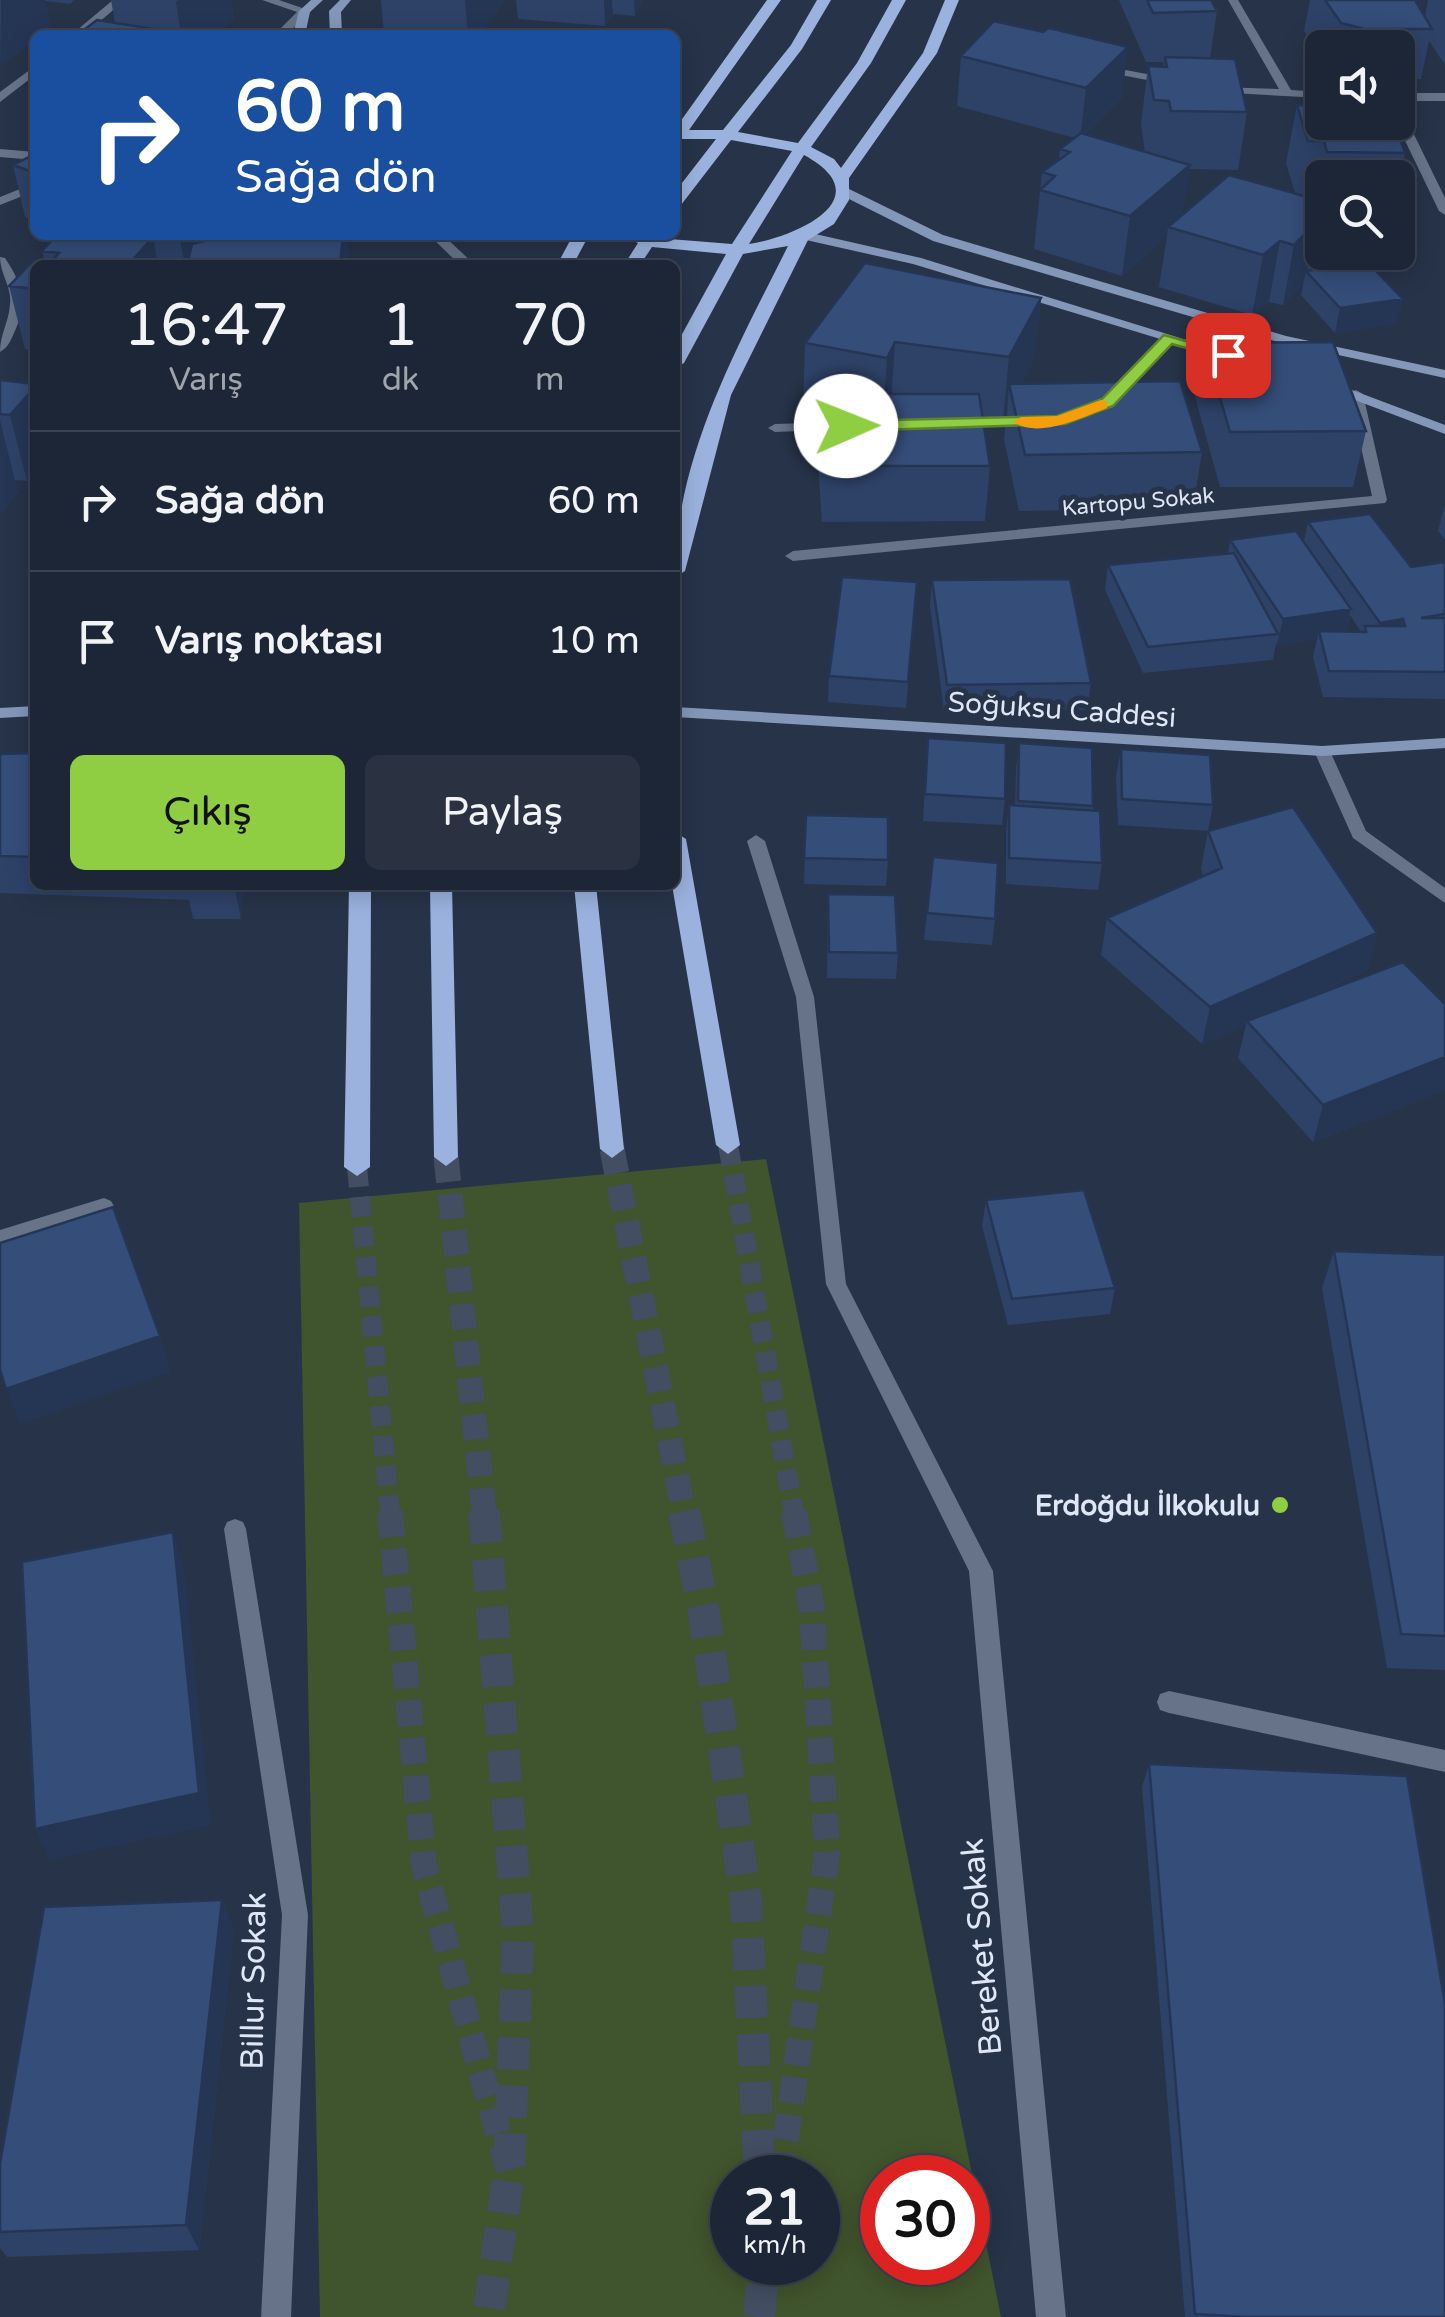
<!DOCTYPE html>
<html lang="tr">
<head>
<meta charset="utf-8">
<style>
  :root { --surface:#1d2637; --page:#2a3242; --text:#f1f3f6; --muted:#a0a5ad; --line:#3b4352; --accent:#8fcd42 }
  body { margin:0; font-family:"Varela Round",sans-serif; background:var(--page); color:var(--text); height:100vh; display:flex; flex-direction:column; font-size:38px; white-space:nowrap }
  * { box-sizing:border-box; margin:0 }
  p { font-size:32px; color:var(--muted) }
  .icon { flex:none; width:55px; height:55px; fill:none; stroke:currentColor; stroke-width:2; stroke-linecap:round; stroke-linejoin:round }
  .map { position:relative; flex:1; overflow:hidden }
  .sheet { position:absolute; left:30px; top:260px; width:650px; height:630px; display:flex; flex-direction:column; background:var(--surface); border-radius:15px; box-shadow:0 5px 25px #0003,0 0 0 2px var(--line) }
  .sheet>* { flex:none }
  .top-card { position:absolute; left:30px; top:30px; width:650px; height:210px; border-radius:15px; box-shadow:0 5px 25px #0003,0 0 0 2px var(--line); background:#1a4fa0; color:#fff; overflow:hidden }
  .tools { position:absolute; left:1305px; top:30px; display:grid; gap:20px }
  .tools a { display:grid; place-items:center; width:110px; height:110px; border-radius:15px; background:var(--surface); box-shadow:0 5px 25px #0003,0 0 0 2px var(--line); font-size:50px }
  .speed { position:absolute; left:710px; top:2155px; display:flex; gap:20px; font-size:50px; font-weight:700; text-align:center }
  .speed>* { display:grid; place-content:center; width:130px; height:130px; border-radius:50%; background:var(--surface); box-shadow:0 5px 25px #0003,0 0 0 2px var(--line); line-height:1 }
  .speed small { font-size:25px; font-weight:400 }
  .speed .limit { border:15px solid #d22; background:#fff; color:#111 }
  .pin { position:absolute; display:grid; place-items:center; width:85px; height:85px; color:#fff; margin:-42px; border-radius:20px; box-shadow:0 5px 15px #0006 }
  .me { position:absolute; width:110px; margin:-55px; rotate:89deg; stroke-linejoin:round; filter:drop-shadow(0 0 8px #0008) }
  .turn { display:flex; align-items:center; gap:35px; height:210px; padding:0 40px; font-size:45px }
  .turn .icon { width:130px; height:130px; stroke-width:2.5 }
  .turn b { display:block; font-size:70px; line-height:85px }
  .eta { display:flex; justify-content:space-evenly; align-items:center; height:170px; text-align:center }
  .eta b { font-size:60px; font-weight:600; line-height:70px }
  .button { display:flex; gap:20px; margin-top:auto; padding:20px 40px }
  .button a { flex:1; height:115px; border-radius:15px; background:var(--accent); color:#111; font-size:40px; font-weight:600; line-height:115px; text-align:center }
  .button a+a { background:var(--page); color:var(--text) }
  ul { padding:0; list-style:none }
  li { display:flex; align-items:center; gap:30px; height:140px; padding:0 40px; border-top:2px solid var(--line) }
  li div { flex:1 }
  li b { display:block; font-size:38px }
  li em { font-style:normal }
  .map>svg:first-child { display:block }
</style>
</head>
<body>
<div class="map">
<svg width="1445" height="2317" viewBox="0 0 1445 2317">
  <rect width="100%" height="100%" fill="#273349"/>
  <path fill="#40542d" fill-rule="evenodd" d="M766 1159 1001 2317H320L299 1203ZM732 2178H818V2262H732ZM882 2178H968V2262H882Z"/>
  <g fill="none" stroke-linecap="round" stroke-linejoin="round">
    <path stroke="#434e63" stroke-width="20" stroke-dasharray="20 10" stroke-linecap="butt" d="M728 1145 794 1513
      M357 1167 390 1513"/>
    <path stroke="#434e63" stroke-width="26" stroke-dasharray="26 12" stroke-linecap="butt" d="M390 1511 424 1866 509 2172
      M780 2178 827 1853 812 1610 794 1511
      M765 2280 768 2262"/>
    <path stroke="#434e63" stroke-width="25" stroke-dasharray="25 12" stroke-linecap="butt" d="M612 1149 684 1513
      M446 1157 484 1513"/>
    <path stroke="#434e63" stroke-width="32" stroke-dasharray="32 16" stroke-linecap="butt" d="M484 1511 518 1933 509 2172 488 2317
      M684 1511 703 1607 746 1900 760 2178
      M759 2317 764 2262"/>
    <path fill="#677388" fill-rule="evenodd" d="M113 0H125L84 35H71Z
      M262 0H279L311 11 286 35H274L297 12Z
      M1228 0H1238L1291 90 1322 92V98L1213 92V88L1217 87 1279 89Z
      M1099 65 1173 79 1179 82 1173 85 1095 70 1093 68Z
      M35 66V75L0 102V92Z
      M1398 93H1445V101H1398Z
      M1398 110 1404 114 1445 198V215L1439 211 1396 122Z
      M0 149 35 152V160L0 157Z
      M35 183V191L0 205V197Z
      M429 235H443L475 265H460Z
      M0 257 5 258C23 285 28 303 14 333 10 342 8 347 0 352 0 334 9 322 10 304 12 287 0 274 0 257Z
      M1164 335 1176 338 1113 404H1103V398Z
      M1356 390 1363 394 1387 500 1385 503 793 561 785 556 793 551 1372 496 1349 394Z
      M1033 417 1040 421 1038 424 957 427 950 423 957 419Z
      M843 422 848 423V429L775 432 768 428 775 424Z
      M1322 746 1330 751 1366 831 1445 888V903L1353 838 1314 751Z
      M756 835 765 841 814 997 846 1284 993 1571 1066 2317H1036L969 1571 826 1284 796 997 747 841Z
      M104 1198 111 1201 114 1206 111 1211 0 1246V1230Z
      M235 1519 243 1522 246 1529 308 1915 291 2317H261L282 1915 224 1529 227 1522Z
      M1169 1691 1445 1750V1772L1169 1713 1160 1710 1157 1702 1160 1694Z"/>
    <path fill="#8497b8" fill-rule="evenodd" d="M311 0H323L310 12 305 35H293L299 11Z
      M340 0H351L341 12 342 35H330L329 11Z
      M837 187H845L943 235 1286 336 1445 370V378L1278 342 933 241 837 193Z
      M802 231 921 258 1235 355 1223 358 913 264 797 238 796 235Z
      M1328 381 1445 425V434L1323 388 1321 385Z
      M35 706V716L0 718V708Z
      M675 707 1322 746 1445 738V748L1322 756 675 717Z"/>
    <path fill="#9ab2dd" fill-rule="evenodd" d="M767 0H781L689 130H723L791 45 817 0H831L802 49 738 132 798 143 857 63 892 0H906L871 63 811 147 834 159 841 168 923 53 945 0H959L937 53 849 178V200L834 224 808 240 731 395 685 571 675 577C675 458 736 350 788 246L743 254 684 363 675 368V347L726 254 652 247 640 265H624L638 243 621 235H659L657 238 732 244 792 151 731 140 681 205 675 207V192L716 139H675V129ZM804 155C883 198 796 237 749 244Z
      M573 235H589L573 265H557Z
      M675 832 686 839 740 1145 728 1154 716 1145 672 885H675Z
      M349 885H371L370 1167 357 1176 344 1167Z
      M430 885H452L458 1157 446 1166 434 1157Z
      M574 885H596L624 1149 612 1158 600 1149Z"/>
  </g>
  <path fill="#2e4268" fill-rule="evenodd" d="M0 0H74L70 4 45 1 51 28 41 35H35V40L0 66Z
    M111 0H231L234 19 214 35H77L115 23Z
    M381 0H505L480 35H384Z
    M516 0H643L635 16 613 14 605 26 518 19Z
    M1119 0H1211L1217 11 1210 58 1247 112 1238 170 1189 169 1182 215 1295 193 1286 163 1297 105 1311 106 1313 95 1405 153 1398 189V178H1322V252H1336L1333 267 1398 323 1335 333 1301 295 1303 284 1283 305 1269 302 1252 315 1159 287 1167 236 1122 276 1034 249 1042 172 1059 160 1060 149 1075 138 957 106 961 56 1122 97 1085 134 1145 152 1141 124 1148 66 1163 67 1164 62H1146Z
    M1310 0H1415L1425 17 1428 0H1445V65L1429 41 1421 79H1398V48H1322V59L1304 31Z
    M35 154V220L25 217 13 165Z
    M57 235H346L350 265H173L157 259 158 265H35V351L25 349 9 286 34 260 45 262 42 251Z
    M1041 298 1034 359 1021 384 1202 452 1193 508 1019 511 1004 439 1007 412 1003 419 983 416 990 466 985 521 822 522 817 449 819 408 803 405 805 343Z
    M1204 343 1366 431 1353 487H1220L1195 397Z
    M0 380 35 384V470L27 481 15 480 18 493 0 514Z
    M1445 504V540L1438 531Z
    M1308 522 1411 567 1445 562V699L1323 697 1313 657 1317 639 1277 645 1276 643 1273 660 1143 673 1105 590 1108 565 1228 554 1230 540 1304 541ZM1350 615 1361 632 1346 631Z
    M35 524V560L29 535Z
    M932 580 1091 683 1087 710 944 711 930 606Z
    M917 582 906 708 828 702 829 676Z
    M928 738 1005 799 1002 825 923 821Z
    M1019 743 1093 806 1102 863 1098 890 1006 884V832L1009 805 1015 806 1016 769Z
    M1121 749 1213 805 1208 831 1118 825 1116 776Z
    M35 753V885H244L241 919H193L189 900 0 893V754Z
    M806 815 888 860 886 886 804 884Z
    M1208 831 1377 933 1367 970 1288 1006 1445 1004V1090L1313 1142 1238 1058 1246 1025 1202 1044 1101 955 1107 918 1203 876 1201 868Z
    M933 857 995 919 992 945 924 940Z
    M828 894 898 953 896 979 827 978Z
    M986 1200 1115 1288 1110 1314 1008 1325 982 1226Z
    M1334 1251 1445 1255V1670L1387 1668 1322 1288Z
    M1149 1764 1445 2317H1185L1142 1787Z
    M222 1900 234 1930 199 2250 7 2257 0 2248V2164Z"/>
  <path fill="#253655" d="M1 0H45L51 28 41 35H35V40L0 66Z
    M179 0H231L234 19 214 35H181L176 2Z
    M465 0H505L480 35H468Z
    M604 0H612L613 14 605 26Z
    M634 0H643L635 16Z
    M1128 47 1122 97 1080 139 1086 88Z
    M1190 165 1181 224 1168 227 1167 236 1122 276 1130 216Z
    M1317 222 1307 272 1306 271 1303 284 1283 305 1294 245Z
    M179 235H240L194 265H185Z
    M343 235H346L350 265H340Z
    M153 237 158 265H131L130 263Z
    M1280 241 1269 302 1252 315 1263 255Z
    M1322 251V252H1336L1333 267 1316 285Z
    M1041 298 1034 359 1013 400 1009 384 1007 412 1003 419 1009 357Z
    M1403 299 1398 323 1335 333 1340 308Z
    M895 342 891 403 883 420 887 358Z
    M35 387V470L27 481 10 415Z
    M0 420 18 493 0 514Z
    M1351 609 1345 635 1319 631 1317 639 1277 645 1283 619Z
    M1403 619 1397 645 1373 649 1380 623Z
    M234 885H244L241 919Z
    M1377 933 1367 970 1249 1023 1247 1021 1246 1025 1202 1044 1210 1007Z
    M1445 1057V1090L1313 1142 1323 1105Z
    M160 1336 171 1372 20 1424 6 1389Z
    M173 1532 184 1567 211 1825 50 1860 35 1829Z
    M222 1900 234 1930 199 2250 186 2225Z"/>
  <path fill="#354d79" stroke="#253655" stroke-width="2.5" d="M1147 0H1211L1217 11 1153 13Z
    M1325 0H1415L1432 29H1364L1341 23Z
    M97 20 166 31 161 35H77Z
    M994 21 1043 32 1049 28 1128 47 1086 88 961 56Z
    M1165 57 1235 59 1247 112 1171 111 1169 101 1154 100 1148 66 1167 67Z
    M1313 95H1322V122H1394L1405 153 1327 152 1324 141H1308L1297 105 1315 106Z
    M1081 133 1190 165 1130 216 1040 190 1055 176 1042 172 1070 152 1060 149Z
    M35 154V173L13 165Z
    M1229 175 1322 201V223L1317 222 1294 245 1280 241 1263 255 1168 227Z
    M57 235H139L153 237 130 263 119 261 116 265H35V289L9 286 34 260 50 263 59 253 42 251Z
    M229 235H343L340 265H187L192 244Z
    M1367 262 1403 299 1340 308 1306 271Z
    M865 263 1041 298 1009 357 895 342 887 358 805 343Z
    M1333 342 1366 431 1230 432 1204 343Z
    M0 380 35 384V387L10 415 0 414Z
    M1180 381 1202 452 1025 455 1009 384Z
    M819 394H979L990 466H824Z
    M1370 514 1411 567 1445 562V614L1421 618H1445V672L1329 671 1319 631 1366 632 1365 626H1405L1403 619 1380 623 1308 522Z
    M35 524V535H29Z
    M1296 531 1351 609 1283 619 1230 540Z
    M1234 553 1278 634 1148 647 1108 565Z
    M842 577 917 582 908 682 829 676Z
    M1070 579 1091 683 947 685 932 580Z
    M928 738 1006 743 1005 799 925 794Z
    M1019 743 1092 748 1093 806 1018 801Z
    M1121 749 1210 755 1213 805 1122 799Z
    M35 753V857L0 856V754Z
    M1009 805 1100 811 1102 863 1009 858Z
    M1293 807 1377 933 1210 1007 1107 918 1222 868 1208 831Z
    M806 815 888 817V860L804 858Z
    M933 857 998 863 995 919 927 913Z
    M828 894 895 895 898 953 829 952Z
    M1403 962 1445 1004V1057L1323 1105 1247 1021Z
    M1084 1190 1115 1288 1012 1299 986 1200Z
    M113 1207 160 1336 6 1389 0 1369V1243Z
    M1334 1251 1445 1255V1636L1401 1634Z
    M173 1532 199 1793 35 1829 22 1562Z
    M1149 1764 1407 1776 1445 2004V2317H1247L1195 2314Z
    M222 1900 186 2225 0 2232V2164L44 1907Z"/>
  <path fill="#8fcd42" stroke="#5d852b" stroke-width="2.5" d="M1164 335 1236 355 1228 360 1172 344 1113 406 1065 424 846 431 838 426 846 421 1057 416 1102 399Z"/>
  <path fill="#f59e0b" d="M1101 400 1107 401V408C1081 418 1038 439 1013 422L1021 417 1057 416Z"/>
  <circle fill="#8fcd42" stroke="#273349" stroke-width="4" cx="1280" cy="1505" r="10"/>
  <g text-anchor="middle" stroke-width="10" stroke-linejoin="round" paint-order="stroke">
    <g font-size="22" fill="#dfe7f6" stroke="#273349">
      <text transform="translate(1138 501) rotate(-5)" y="8">Kartopu Sokak</text>
    </g>
    <g font-size="28" fill="#dfe7f6" stroke="#273349">
      <text transform="translate(1062 709) rotate(4)" y="10">Soğuksu Caddesi</text>
    </g>
    <g font-size="28" font-weight="bold" fill="#dfe7f6" stroke="#273349" text-anchor="end">
      <text x="1260" y="1515">Erdoğdu İlkokulu</text>
    </g>
    <g font-size="32" fill="#dfe7f6" stroke="#273349">
      <text transform="translate(981 1947) rotate(-95)" y="11">Bereket Sokak</text>
      <text transform="translate(253 1981) rotate(-89)" y="11">Billur Sokak</text>
    </g>
  </g>
</svg>
<div class="tools">
<a><svg class="icon" aria-label="sound" viewBox="0 0 24 24"><path d="M4 9h4l5-4v14l-5-4H4zM17 9q2 3 0 6"/></svg></a>
<a><svg class="icon" aria-label="search" viewBox="0 0 24 24"><circle cx="10" cy="10" r="6"/><path d="M15 15l6 6"/></svg></a>
</div>
<div class="speed"><div>21<small>km/h</small></div><div class="limit">30</div></div>
<div class="pin" style="left:1228px;top:355px;background:#d93025"><svg class="icon" aria-label="arrive" viewBox="0 0 24 24"><path d="M6 21V4h12l-3 4 3 4H6"/></svg></div>
<svg class="me" style="left:846px;top:426px" viewBox="-20 -20 40 40"><circle r="19" fill="#fff"/><path d="M0-13L10 11 0 6-10 11z" fill="#8fcd42"/></svg>
<div class="top-card">
<div class="turn"><svg class="icon" aria-label="right" viewBox="0 0 24 24"><path d="M7 20v-9h11M14 6l5 5-5 5"/></svg><div><b>60 m</b>Sağa dön</div></div>
</div>
<section class="sheet">
<div class="eta">
<div><b>16:47</b><p>Varış</p></div>
<div><b>1</b><p>dk</p></div>
<div><b>70</b><p>m</p></div>
</div>
<ul>
<li><svg class="icon" aria-label="right" viewBox="0 0 24 24"><path d="M7 20v-9h11M14 6l5 5-5 5"/></svg><div><b>Sağa dön</b></div><em>60 m</em></li>
<li><svg class="icon" aria-label="arrive" viewBox="0 0 24 24"><path d="M6 21V4h12l-3 4 3 4H6"/></svg><div><b>Varış noktası</b></div><em>10 m</em></li>
</ul>
<div class="button"><a>Çıkış</a><a>Paylaş</a></div>
</section>
</div>
</body>
</html>
